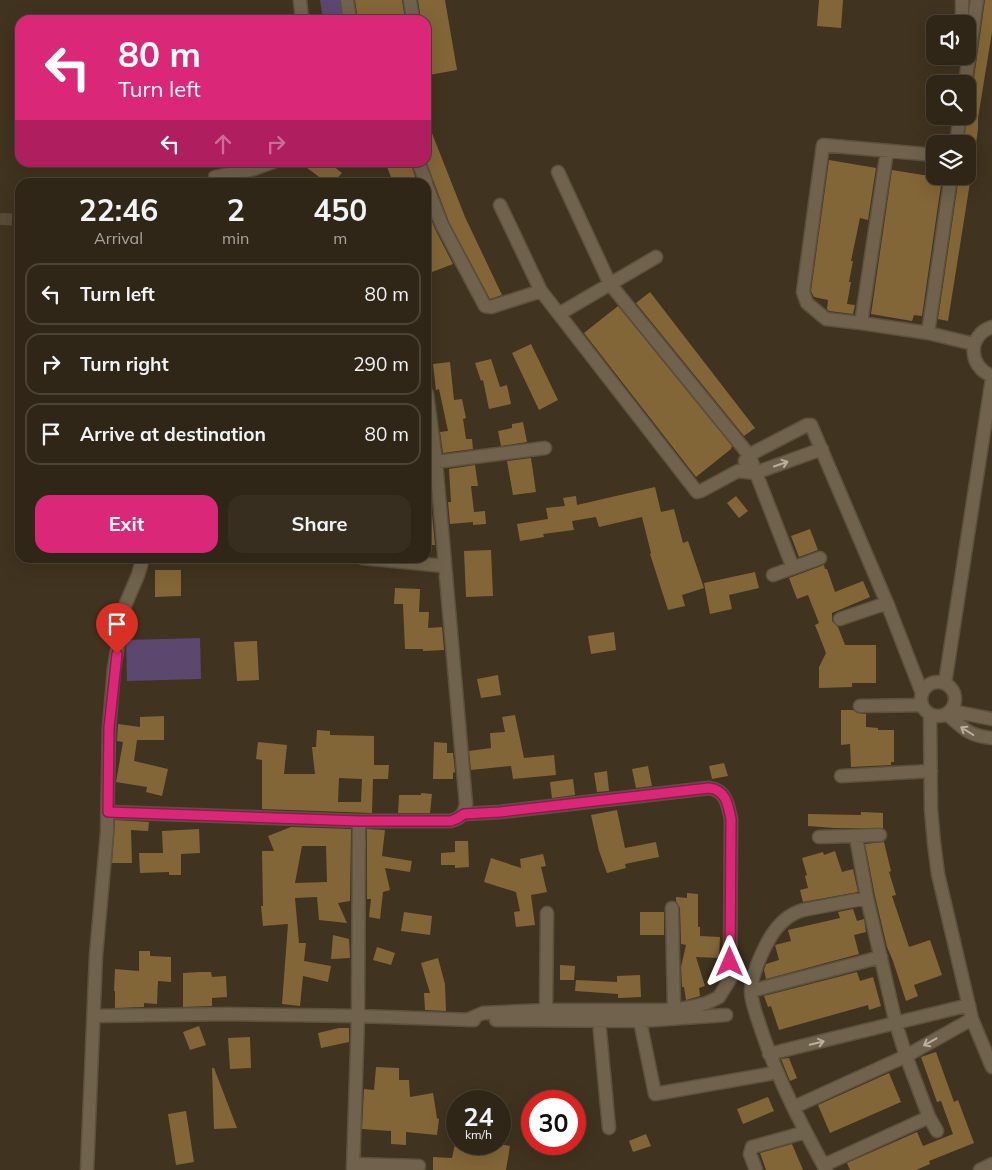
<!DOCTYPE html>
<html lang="en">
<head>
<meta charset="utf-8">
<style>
  :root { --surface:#302617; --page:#382e20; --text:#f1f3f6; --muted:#a8a5a1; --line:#4b4336; --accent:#db2777 }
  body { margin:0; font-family:Mulish,sans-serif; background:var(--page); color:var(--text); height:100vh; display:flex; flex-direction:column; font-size:19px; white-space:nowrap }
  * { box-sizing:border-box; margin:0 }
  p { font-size:16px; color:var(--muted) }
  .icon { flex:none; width:28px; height:28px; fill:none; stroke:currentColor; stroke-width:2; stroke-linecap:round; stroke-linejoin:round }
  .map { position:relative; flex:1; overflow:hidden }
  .details { position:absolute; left:15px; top:178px; width:416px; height:385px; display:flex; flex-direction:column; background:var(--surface); border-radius:15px; box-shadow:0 5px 20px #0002,0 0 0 1px var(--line) }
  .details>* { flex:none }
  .banner { position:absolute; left:15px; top:15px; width:416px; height:152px; border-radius:15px; box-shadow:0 5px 20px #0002,0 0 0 1px var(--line); background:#db2777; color:#fff; overflow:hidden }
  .controls { position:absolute; left:926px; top:15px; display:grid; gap:10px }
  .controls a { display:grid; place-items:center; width:50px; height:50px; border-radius:10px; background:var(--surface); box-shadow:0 5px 20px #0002,0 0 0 1px var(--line); font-size:25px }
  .speed { position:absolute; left:446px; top:1090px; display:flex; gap:10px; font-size:25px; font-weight:700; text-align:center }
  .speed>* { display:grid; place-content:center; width:65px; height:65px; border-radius:50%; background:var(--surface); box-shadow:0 5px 20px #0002,0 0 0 1px var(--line); line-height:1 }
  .speed small { font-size:12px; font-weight:400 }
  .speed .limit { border:8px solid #d22; background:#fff; color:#111 }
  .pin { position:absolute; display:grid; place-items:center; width:42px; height:42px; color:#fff; margin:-51px -21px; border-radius:50% 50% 50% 0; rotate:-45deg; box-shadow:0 0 5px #0007 }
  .pin .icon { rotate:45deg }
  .me { position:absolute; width:55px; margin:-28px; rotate:0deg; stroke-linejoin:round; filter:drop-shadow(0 0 4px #0008) }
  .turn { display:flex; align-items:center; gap:18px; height:105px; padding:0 20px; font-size:22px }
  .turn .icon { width:65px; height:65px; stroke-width:2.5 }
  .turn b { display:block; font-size:35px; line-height:42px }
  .lanes { display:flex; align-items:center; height:48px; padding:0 20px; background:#0003; justify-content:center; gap:25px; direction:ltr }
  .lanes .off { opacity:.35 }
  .eta { display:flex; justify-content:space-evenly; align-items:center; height:85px; text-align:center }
  .eta b { font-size:30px; font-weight:700; line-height:35px }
  .button { display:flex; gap:10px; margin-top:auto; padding:10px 20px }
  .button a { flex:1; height:58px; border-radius:15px; background:var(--accent); color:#fff; font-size:20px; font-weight:700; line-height:58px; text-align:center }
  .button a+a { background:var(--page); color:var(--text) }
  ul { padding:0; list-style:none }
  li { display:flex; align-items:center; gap:15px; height:62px; margin:0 10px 8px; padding:0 10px; border:2px solid var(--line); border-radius:15px }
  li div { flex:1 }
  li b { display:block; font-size:19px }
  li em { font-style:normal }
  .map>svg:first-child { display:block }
</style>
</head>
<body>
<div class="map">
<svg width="992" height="1170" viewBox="0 0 992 1170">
  <rect width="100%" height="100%" fill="#40331f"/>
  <path fill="#5c476e" d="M320 0H341L344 20H323Z
    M200 638 201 679 127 681 126 640Z"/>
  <path fill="#836637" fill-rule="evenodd" d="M355 0H402L405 20H358Z
    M418 0H445L457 70 429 75 426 60V20H421Z
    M819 0H843L841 28 817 26Z
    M985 0H992V32L978 118V129L976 144H964L969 94 973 85Z
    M426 118 465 217 502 295 490 299 449 222 426 161Z
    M829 160 876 168 868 220 860 218 851 261H853L849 282H851L847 304 855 305 853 314 829 311 827 309 828 300 814 297 811 291Z
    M299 162H328L342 173 334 182H326Z
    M385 162H410L417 182H393Z
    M892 170 942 178 922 316 914 315 912 321 871 314Z
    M959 176H971L948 321 938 319Z
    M426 207 435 229 453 264 432 272 426 257Z
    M650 292 755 428 744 436 636 303Z
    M618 306 732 446 731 449 696 477 584 333Z
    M531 344 558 400 539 410 512 353Z
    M491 359 500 387 507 385 511 404 489 409 483 380 481 381 475 363Z
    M450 362 454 400 462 399 466 418 463 419 466 439H472L473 449 443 453 440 432 448 431 439 389 436 390 433 364Z
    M523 422 527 442 501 446 498 431 512 428V424Z
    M531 458 536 492 513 495 507 461Z
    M475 465 478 486H471L474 512 485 511 486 524 473 525V522L450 524 448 502H451L449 469Z
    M655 487 661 512 674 509 683 543 688 541 704 588 682 595 685 606 668 610 650 554 651 553 642 517 599 527 596 517 572 521 574 530 543 534 544 537 520 541 517 524 548 519 546 508 565 506 563 498 576 496 577 505Z
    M736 496 748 511 739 518 727 503Z
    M426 503H431L435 545H426Z
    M810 529 818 550 799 557 791 536Z
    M491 550 493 596 466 597 464 551Z
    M824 565 825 569H827L835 592 863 581 870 597 832 613V621L838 627 845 645H876V683H852V687L819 688V667L826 653 815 625 819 623 808 595 797 599 789 578Z
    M155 570H181V596L155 597Z
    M755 572 759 588 729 595 732 609 710 614 704 583Z
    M395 588 420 589 419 612H429L428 628 442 627 444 650 423 651V649H405L403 604H394Z
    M614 632 616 650 591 654 588 636Z
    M257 641 259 680 237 681 234 642Z
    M498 675 501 695 481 698 477 679Z
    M841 710H853L857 713 866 714V727L878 728V730H894V762H891V765L851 767 850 744 841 745Z
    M515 715 524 758 554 755 556 775 513 779 511 766 471 770 469 751 491 748 490 733 505 732 502 717Z
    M164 716V740H137L134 761 168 769 162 796 146 792 147 787 116 782 123 742 117 741 118 724 140 727V717Z
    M317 730 330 731V735L374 736V765H389L388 779H373L372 813 262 809V760L256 759 258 742 287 745 284 774H315L312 747H316ZM339 778 362 779 361 802H338Z
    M434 742 447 743V753H453L455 772 453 773V779H433Z
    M724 763 728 776 712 779 709 766Z
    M648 766 652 786 636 788 632 769Z
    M607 771 609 791 597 792 594 773Z
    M573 779 575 795 552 798 550 782Z
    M421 793 432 794 430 813H398L399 795H421Z
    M617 810 625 848 656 842 659 857 625 864 626 868 607 873 599 851 591 815Z
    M861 812 883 813V828H834L808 826V814L861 815Z
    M115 820 149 822 148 831 131 830 132 863H112Z
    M291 827 351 829 350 901 338 903 347 923 319 920 317 897 295 898 299 943H306L304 961 331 966 328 982 303 976 300 1006 282 1004 288 924 263 926 261 906H263L262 851H274L268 836ZM302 846H326L327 882 295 883Z
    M199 829 200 853 181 854V875H169V872L140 873 139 853H163L162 831Z
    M367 829 385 830 382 856 412 861 410 872 385 868 390 890 383 892 380 919 369 917 371 899H367Z
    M455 841H468L469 867 455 868V865H441V853L455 852Z
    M884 842 891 871 889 872 896 895 892 896 909 947 930 940 942 975 914 985 918 996 906 1001 893 961 887 947 875 896 865 844Z
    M835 851 842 872 853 869 858 892 803 902 800 890 808 888 805 876 807 875 802 858 823 852 824 855Z
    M543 854 546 866 541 867 547 892 531 895 535 925 516 927 514 912 520 911 516 892 484 882 491 858 521 868 520 859Z
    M687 893 698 894V927H700V936L720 937 719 958 696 957 705 986 699 988 700 996 686 1000 684 987H682L681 967 686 945 681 944 680 908 676 901V897L687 898Z
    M853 909 857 921 864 919 866 932 854 935 859 954 766 979 764 970 766 964 779 960 775 945 791 941 788 930 840 918 838 912Z
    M404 912 432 916 430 935 401 931Z
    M640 912H664V935H640Z
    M333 935 349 939 350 958 331 959Z
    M377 947 395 953 391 965 373 960Z
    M139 951H150V956L171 957V982L158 981 157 1004 144 1003V1007L115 1008V991H114L115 969 139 971Z
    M438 958 445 984 446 1011 425 1010 424 993H430L421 963Z
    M560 965 575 966 574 980H560Z
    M200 972H211L212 977 226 976 227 997 212 998V1006L183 1007V973Z
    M857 972 860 981 873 977 881 1006 869 1010 868 1005 779 1030 771 1006 768 1007 764 996Z
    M640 975 641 997 618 998V994L575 991 576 980 617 982V976Z
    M199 1026 206 1045 190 1050 183 1032Z
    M339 1028H349V1042L321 1048 318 1033Z
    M250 1037 251 1068 230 1069 228 1038Z
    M936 1052 954 1102 958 1100 974 1143 929 1161 930 1164 916 1170H850L847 1163 917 1132 923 1146 953 1134 941 1101 937 1102 921 1057Z
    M789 1058 797 1078 790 1081 781 1059Z
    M376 1067 399 1068V1080H409L410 1097 433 1093 437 1118 439 1119 437 1135 406 1132V1145L391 1144V1131L362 1129 364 1089 374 1090Z
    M212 1068H214L237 1128 214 1129Z
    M889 1073 901 1102 830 1133 818 1105Z
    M768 1097 774 1111 743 1124 737 1109Z
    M186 1111 194 1162 176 1165 168 1114Z
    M646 1134 651 1146 633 1152 629 1141Z
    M455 1144H499L510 1146 506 1170H433V1157L452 1158Z
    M792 1144 803 1170H766L760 1153Z"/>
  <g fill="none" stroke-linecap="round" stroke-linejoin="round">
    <path stroke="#574b38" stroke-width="12" stroke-dasharray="12 6" stroke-linecap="butt" d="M0 219 20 220"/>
    <g stroke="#5c513f" stroke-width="15">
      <path id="minor" d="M300 0 302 20
        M347 0 350 20
        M410 0 413 20
        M962 0V18L964 21 974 22
        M965 84 977 0
        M956 144 960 116
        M935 155 823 145 803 292 807 303 826 319 861 323 928 333 974 344
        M418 162 426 182
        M558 172 610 284 749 455 793 568
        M215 182V177L254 169 273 162
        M426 184 442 225 485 306 491 307 541 291
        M500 205 541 291 697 492 701 491 738 471 755 473 822 449
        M559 314 656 257
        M861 323 887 151
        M992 327C967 335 968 367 992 376
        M928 333 951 176
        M745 461 749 455 807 425H811L887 603 922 693
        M436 462 545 448
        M363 558 444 566
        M773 575 820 558
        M840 619 887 603
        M921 699a17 17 0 1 1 34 0a17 17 0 1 1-34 0Z
        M945 683 992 379
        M860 706 922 705
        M952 711 992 719
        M930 714 931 810 934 843 938 874 972 1019 992 1067
        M947 714C964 729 969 736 992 738
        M841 776 931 771
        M108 812 359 821H451C461 818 464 814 466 804L436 462 427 394
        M464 814 500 812 709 788C726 790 728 805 731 819L730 979 719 997 707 1003 691 1007 674 1010H546L483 1013 467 1020
        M819 837 880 835
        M856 837 867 898 896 1024 906 1056 929 1117 937 1131
        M672 908 674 1010
        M751 991 881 957
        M546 1010 547 913
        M94 1016 228 1014 358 1016 474 1020
        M496 1020 640 1021 726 1015
        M599 1021 609 1128
        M640 1021 655 1094 769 1074
        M769 1054 969 1005
        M794 1107 906 1056 972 1019
        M353 1164 419 1166
        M824 1165 929 1117
        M87 1170 96 955 107 833 109 728 114 669 124 608 138 575 143 558
        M353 1170 358 1016 359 821
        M756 1170 750 1154 752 1147 806 1132
        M826 1170C802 1126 778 1080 762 1032 758 1019 752 1006 751 992 751 977 759 959 766 945 774 929 785 915 803 910L867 898
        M980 1170 992 1164"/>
    </g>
    <use href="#minor" stroke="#70624c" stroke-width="12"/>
  </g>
  <defs><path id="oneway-shaft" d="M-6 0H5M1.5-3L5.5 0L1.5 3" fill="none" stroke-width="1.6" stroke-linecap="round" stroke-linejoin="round" transform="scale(1.25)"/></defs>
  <g stroke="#b9afa0">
    <use href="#oneway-shaft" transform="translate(781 464) rotate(-19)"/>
    <use href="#oneway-shaft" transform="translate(967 731) rotate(-148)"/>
    <use href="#oneway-shaft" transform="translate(930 1042) rotate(151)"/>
    <use href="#oneway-shaft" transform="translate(817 1043) rotate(-13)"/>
  </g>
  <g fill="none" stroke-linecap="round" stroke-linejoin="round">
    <g stroke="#8e194d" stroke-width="12">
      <path id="route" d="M117 654 109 728 108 812 359 821H451L458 818 464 814 500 812 709 788C726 790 728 804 731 819L730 962"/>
    </g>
    <use href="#route" stroke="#db2777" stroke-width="9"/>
  </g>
</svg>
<div class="controls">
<a><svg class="icon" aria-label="sound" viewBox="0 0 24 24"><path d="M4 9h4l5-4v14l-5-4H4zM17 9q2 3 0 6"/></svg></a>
<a><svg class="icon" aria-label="search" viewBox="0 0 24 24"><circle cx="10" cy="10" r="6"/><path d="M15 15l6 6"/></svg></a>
<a><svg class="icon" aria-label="layers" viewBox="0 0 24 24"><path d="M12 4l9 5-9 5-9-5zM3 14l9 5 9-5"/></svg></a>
</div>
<div class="speed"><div>24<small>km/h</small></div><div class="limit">30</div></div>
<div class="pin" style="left:117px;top:654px;background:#d93025"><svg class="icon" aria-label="arrive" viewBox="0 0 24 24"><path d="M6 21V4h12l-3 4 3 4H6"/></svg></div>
<svg class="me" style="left:730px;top:962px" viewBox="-20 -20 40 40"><path d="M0-17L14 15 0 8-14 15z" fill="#db2777" stroke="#fff" stroke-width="4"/></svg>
<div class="banner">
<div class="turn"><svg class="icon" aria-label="left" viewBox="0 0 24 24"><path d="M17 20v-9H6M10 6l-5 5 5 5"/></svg><div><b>80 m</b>Turn left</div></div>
<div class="lanes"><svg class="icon" aria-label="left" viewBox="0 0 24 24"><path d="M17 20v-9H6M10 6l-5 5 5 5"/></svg><svg class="icon off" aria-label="ahead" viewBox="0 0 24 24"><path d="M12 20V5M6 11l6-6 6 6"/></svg><svg class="icon off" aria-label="right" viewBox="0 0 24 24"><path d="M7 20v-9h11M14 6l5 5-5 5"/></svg></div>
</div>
<section class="details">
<div class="eta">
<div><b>22:46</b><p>Arrival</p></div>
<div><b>2</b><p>min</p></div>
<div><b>450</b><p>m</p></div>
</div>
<ul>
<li><svg class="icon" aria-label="left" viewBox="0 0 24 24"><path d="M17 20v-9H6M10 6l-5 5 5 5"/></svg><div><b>Turn left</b></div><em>80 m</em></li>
<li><svg class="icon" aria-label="right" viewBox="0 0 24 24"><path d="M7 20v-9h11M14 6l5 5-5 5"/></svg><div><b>Turn right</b></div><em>290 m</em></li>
<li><svg class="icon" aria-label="arrive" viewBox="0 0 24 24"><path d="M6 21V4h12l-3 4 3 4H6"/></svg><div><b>Arrive at destination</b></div><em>80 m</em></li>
</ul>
<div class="button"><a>Exit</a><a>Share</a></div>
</section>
</div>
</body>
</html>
